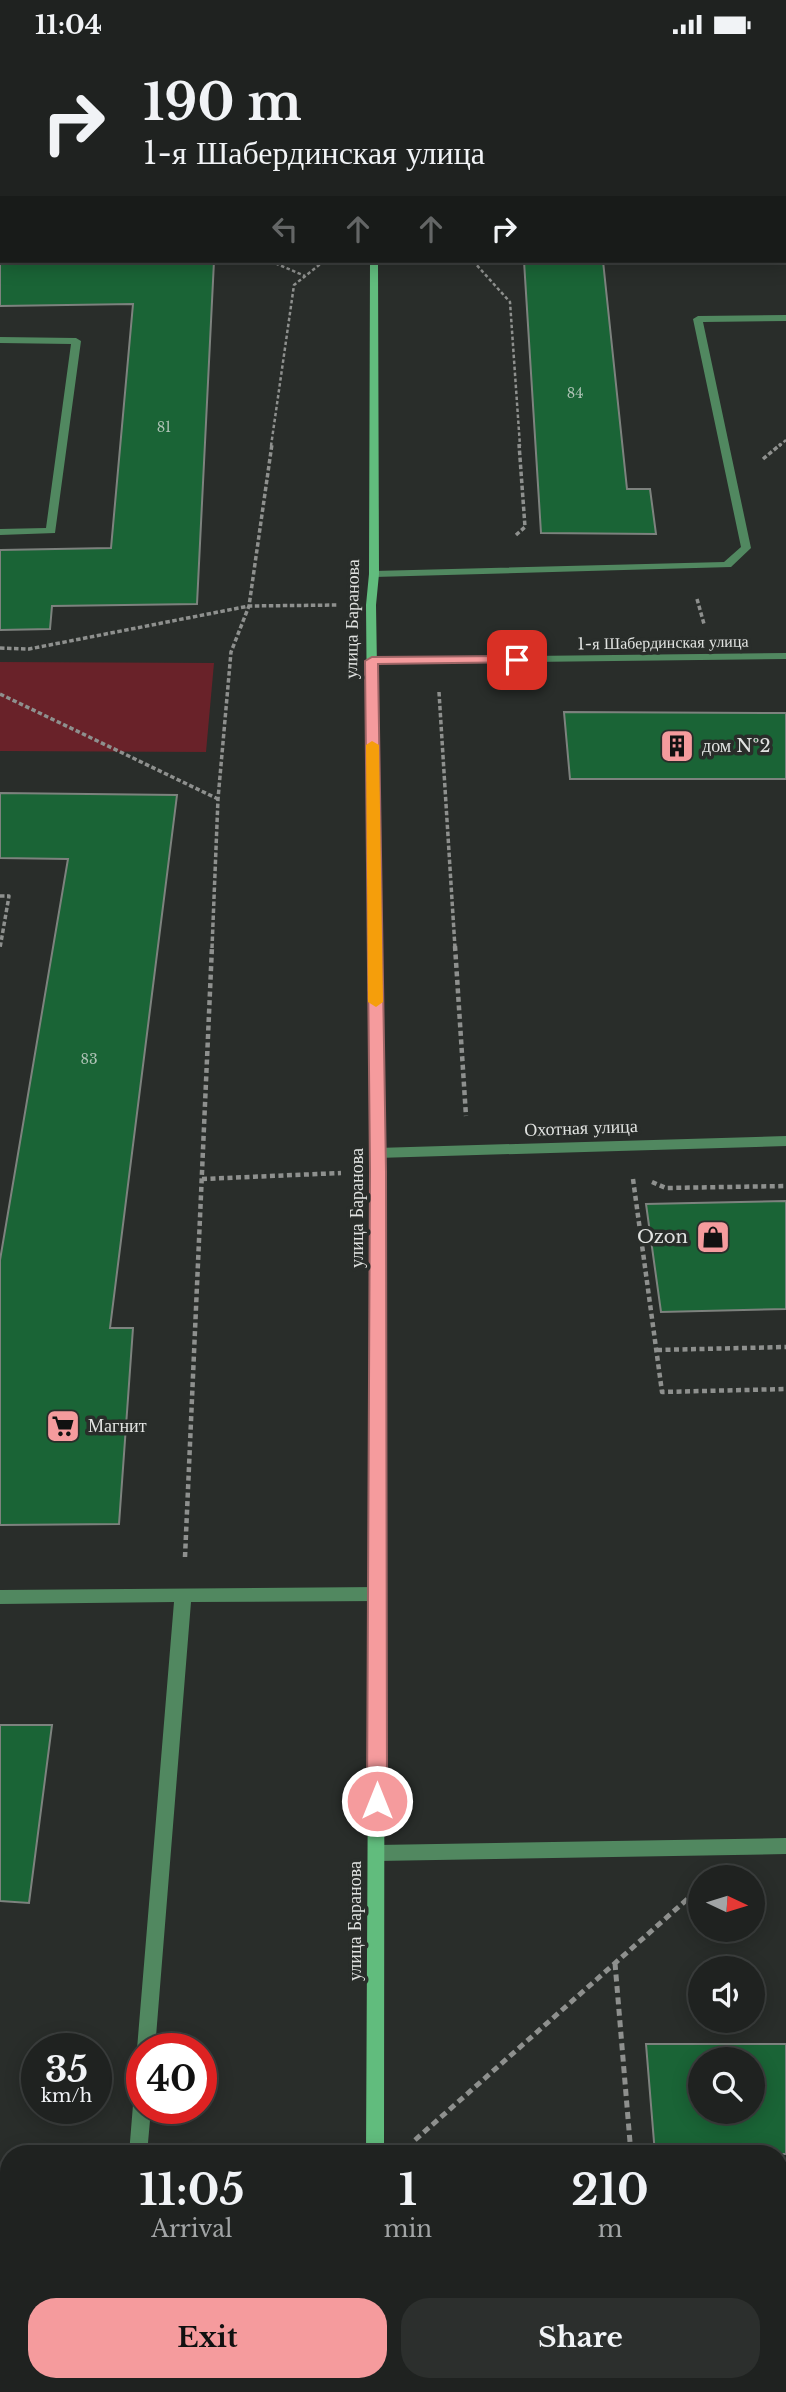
<!DOCTYPE html>
<html lang="en">
<head>
<meta charset="utf-8">
<style>
  :root { --surface:#1f2220; --page:#2c2f2d; --text:#f1f3f6; --muted:#a1a4a5; --line:#3c3f3e; --accent:#f59b9d }
  body { margin:0; font-family:"Libre Baskerville",serif; background:var(--page); color:var(--text); height:100vh; display:flex; flex-direction:column; font-size:26px; white-space:nowrap }
  * { box-sizing:border-box; margin:0 }
  p { font-size:23px; color:var(--muted) }
  .icon { flex:none; width:38px; height:38px; fill:none; stroke:currentColor; stroke-width:2; stroke-linecap:round; stroke-linejoin:round }
  .map { position:relative; flex:1; overflow:hidden }
  .sheet { position:absolute; left:0px; top:2096px; width:788px; height:247px; display:flex; flex-direction:column; background:var(--surface); border-radius:28px 28px 0 0; box-shadow:0 4px 18px #0003,0 0 0 2px var(--line) }
  .sheet>* { flex:none }
  .banner { position:absolute; left:0px; top:0px; width:788px; height:214px; box-shadow:0 4px 18px #0003,0 0 0 2px var(--line); background:#1f2220; color:var(--text); overflow:hidden }
  .needle { width:46px; rotate:94deg }
  .controls { position:absolute; left:688px; top:1816px; display:grid; gap:14px }
  .controls a { display:grid; place-items:center; width:77px; height:77px; border-radius:50%; background:var(--surface); box-shadow:0 4px 18px #0003,0 0 0 2px var(--line); font-size:35px }
  .speed { position:absolute; left:21px; top:1984px; display:flex; gap:14px; font-size:35px; font-weight:700; text-align:center }
  .speed>* { display:grid; place-content:center; width:91px; height:91px; border-radius:50%; background:var(--surface); box-shadow:0 4px 18px #0003,0 0 0 2px var(--line); line-height:1 }
  .speed small { font-size:18px; font-weight:400 }
  .speed .limit { border:10px solid #d22; background:#fff; color:#111 }
  .pin { position:absolute; display:grid; place-items:center; width:60px; height:60px; color:#fff; margin:-30px; border-radius:14px; box-shadow:0 4px 10px #0006 }
  .me { position:absolute; width:77px; margin:-38px; rotate:0deg; stroke-linejoin:round; filter:drop-shadow(0 0 5px #0008) }
  .turn { display:flex; align-items:center; gap:24px; height:147px; padding:0 28px; font-size:32px }
  .turn .icon { width:91px; height:91px; stroke-width:2.5 }
  .turn b { display:block; font-size:49px; line-height:60px }
  .lanes { display:flex; align-items:center; height:66px; padding:0 28px; background:#0003; justify-content:center; gap:35px; direction:ltr }
  .lanes .off { opacity:.35 }
  .eta { display:flex; justify-content:space-evenly; align-items:center; height:119px; text-align:center }
  .eta b { font-size:42px; font-weight:700; line-height:49px }
  .cta { display:flex; gap:14px; margin-top:auto; padding:14px 28px }
  .cta a { flex:1; height:80px; border-radius:28px; background:var(--accent); color:#111; font-size:28px; font-weight:700; line-height:80px; text-align:center }
  .cta a+a { background:var(--page); color:var(--text) }
  .status { display:flex; justify-content:space-between; align-items:center; height:49px; padding:0 35px; background:var(--surface); direction:ltr }
  .status svg { height:19px; fill:currentColor }
  .map>svg:first-child { display:block }
</style>
</head>
<body>
<div class="status"><b>11:04</b><svg viewBox="0 0 49 12"><path d="M0 12V9h3v3zM5 12V6h3v6zM10 12V3h3v9zM15 12V0h3v12zM26 1h20v11H26zM47 4h2v5h-2z"/></svg></div>
<div class="map">
<svg width="786" height="2343" viewBox="0 0 786 2343">
  <rect width="100%" height="100%" fill="#292d2a"/>
  <path fill="#692229" d="M0 613 214 614 206 703 0 702Z"/>
  <path fill="#1a6436" stroke="#7d827e" stroke-width="2" fill-rule="evenodd" d="M149 212H214L197 555 52 557 50 580 0 581V501L111 499 133 255 0 257V214Z
    M524 212H603L627 440H650L656 485 541 484Z
    M564 663 786 664V730H570Z
    M0 744 177 746 110 1279H133L119 1475 0 1476V1211L68 810 0 809Z
    M786 1152V1260L661 1263 646 1155Z
    M0 1676H52L29 1854 0 1852Z
    M646 1995H786V2105H655ZM700 2011H752V2063H700Z"/>
  <g fill="none" stroke-linecap="round" stroke-linejoin="round">
    <path stroke="#8e908e" stroke-width="2.5" stroke-dasharray="3.5 2.5" stroke-linecap="butt" d="M270 212 305 227
      M473 212 510 253 520 397
      M271 397 294 236 324 212
      M779 397 786 391"/>
    <path stroke="#8e908e" stroke-width="3.5" stroke-dasharray="4.5 2.5" stroke-linecap="butt" d="M763 410 781 395
      M516 486 525 478 519 395
      M697 550 704 575
      M0 599 29 600 249 557 337 556
      M439 643 455 899
      M0 645 218 750
      M0 847H9L0 899
      M212 899 218 750 231 603 249 557 272 395"/>
    <path stroke="#8e908e" stroke-width="4.5" stroke-dasharray="5 3.5" stroke-linecap="butt" d="M455 897 466 1067
      M202 1130 341 1124
      M633 1130 662 1343 786 1340
      M652 1133 666 1139 786 1137
      M657 1301 786 1298
      M185 1508 212 897"/>
    <path stroke="#8e908e" stroke-width="5" stroke-dasharray="7 4.5" stroke-linecap="butt" d="M615 1914 631 2105
      M415 2091 700 1839
      M651 2334V2343"/>
    <path fill="#518860" fill-rule="evenodd" d="M256 0H264L255 2Z
      M0 22H2V26H0Z
      M786 266V272L703 273 751 499 731 518 374 528 369 525 374 522 724 513 741 498 693 270 698 267Z
      M0 288 76 289 81 292 55 484 0 486V480L46 479 71 295 0 294Z
      M379 1538 385 1540 387 1545 385 1550 379 1552 191 1553 155 2000H142V2007L139 2006 137 2000 174 1553 0 1555V1541Z
      M786 1789V1805L377 1812 371 1809 368 1804 371 1799 377 1796Z
      M142 2047V2060H151L147 2105H129L133 2056 135 2050Z
      M109 2334H129L128 2343H108Z"/>
    <path fill="#518860" fill-rule="evenodd" d="M786 604V610L371 615 365 612 371 609Z
      M786 1087V1097L377 1109 370 1104 377 1099Z"/>
    <path fill="#61bc7d" fill-rule="evenodd" d="M375 0H383V2H375Z
      M0 69H2L0 74Z
      M370 212H378L379 525 376 556 385 1122 384 2105H366L371 1122 366 556 369 525Z
      M364 2334H384V2343H364Z"/>
  </g>
  <path fill="#f59b9d" stroke="#9f6566" stroke-width="2" d="M517 607 522 608V613L378 615 386 1122 387 1752 384 1758 377 1761 370 1758 367 1752 370 1122 365 612 372 608Z"/>
  <path fill="#f59e0b" d="M372 692 379 696 383 953 376 958 368 953 366 696Z"/>
  <defs>
    <g id="building-square" transform="scale(1.75)"><rect x="-9" y="-9" width="18" height="18" rx="4" fill="#f59b9d" stroke="#292d2a"/><path d="M-4-6H4V6H1V3H-1V6H-4ZM-2.5-4.3h1.7v1.8h-1.7ZM.8-4.3h1.7v1.8H.8ZM-2.5-1h1.7V.8h-1.7ZM.8-1h1.7V.8H.8Z" fill="#111"/></g>
    <g id="shop-square" transform="scale(1.75)"><rect x="-9" y="-9" width="18" height="18" rx="4" fill="#f59b9d" stroke="#292d2a"/><path d="M-5-2.5h2.3a2.7 3.5 0 0 1 5.4 0H5L5.5 6h-11ZM-1.5-2.5h3a1.5 2.3 0 0 0-3 0Z" fill="#111"/></g>
    <g id="supermarket-square" transform="scale(1.75)"><rect x="-9" y="-9" width="18" height="18" rx="4" fill="#f59b9d" stroke="#292d2a"/><path d="M-6-5.5h2.5l.6 2H6L4.5 2H-2.5L-4.4-4H-6ZM-1.5 3.2a1.3 1.3 0 1 0 .1 0ZM3 3.2a1.3 1.3 0 1 0 .1 0Z" fill="#111"/></g>
  </defs>
  <g fill-rule="evenodd">
    <use href="#building-square" x="677" y="697"/>
    <use href="#shop-square" x="713" y="1188"/>
    <use href="#supermarket-square" x="63" y="1377"/>
  </g>
  <g text-anchor="middle" stroke-width="7" stroke-linejoin="round" paint-order="stroke">
    <g font-size="14" fill="#afc3b6">
      <text x="575" y="349">84</text>
      <text x="164" y="383">81</text>
      <text x="89" y="1015">83</text>
    </g>
    <g font-size="16" fill="#e1e3e1" stroke="#292d2a">
      <text transform="translate(663 593) rotate(-1)" y="6">1-я Шабердинская улица</text>
    </g>
    <g font-size="18" fill="#e1e3e1" stroke="#292d2a">
      <text transform="translate(352 570) rotate(-89)" y="6">улица Баранова</text>
      <text transform="translate(581 1079) rotate(-2)" y="6">Охотная улица</text>
      <text transform="translate(357 1159) rotate(-90)" y="6">улица Баранова</text>
      <text transform="translate(355 1872) rotate(-90)" y="6">улица Баранова</text>
    </g>
    <g font-size="18" fill="#e1e3e1" stroke="#292d2a" text-anchor="start">
      <text x="702" y="703">дом №2</text>
      <text x="688" y="1194" text-anchor="end">Ozon</text>
      <text x="88" y="1383">Магнит</text>
    </g>
  </g>
</svg>
<div class="controls">
<a><svg class="needle" viewBox="-14 -14 28 28"><path d="M0-13l5 13h-10z" fill="#e53935"/><path d="M0 13l5-13h-10z" fill="#a1a4a5"/></svg></a>
<a><svg class="icon" aria-label="sound" viewBox="0 0 24 24"><path d="M4 9h4l5-4v14l-5-4H4zM17 9q2 3 0 6"/></svg></a>
<a><svg class="icon" aria-label="search" viewBox="0 0 24 24"><circle cx="10" cy="10" r="6"/><path d="M15 15l6 6"/></svg></a>
</div>
<div class="speed"><div>35<small>km/h</small></div><div class="limit">40</div></div>
<div class="pin" style="left:517px;top:611px;background:#d93025"><svg class="icon" aria-label="arrive" viewBox="0 0 24 24"><path d="M6 21V4h12l-3 4 3 4H6"/></svg></div>
<svg class="me" style="left:377px;top:1752px" viewBox="-20 -20 40 40"><circle r="17" fill="#f59b9d" stroke="#fff" stroke-width="3"/><path d="M0-11L8 9 0 5-8 9z" fill="#fff"/></svg>
<div class="banner">
<div class="turn"><svg class="icon" aria-label="right" viewBox="0 0 24 24"><path d="M7 20v-9h11M14 6l5 5-5 5"/></svg><div><b>190 m</b>1-я Шабердинская улица</div></div>
<div class="lanes"><svg class="icon off" aria-label="left" viewBox="0 0 24 24"><path d="M17 20v-9H6M10 6l-5 5 5 5"/></svg><svg class="icon off" aria-label="ahead" viewBox="0 0 24 24"><path d="M12 20V5M6 11l6-6 6 6"/></svg><svg class="icon off" aria-label="ahead" viewBox="0 0 24 24"><path d="M12 20V5M6 11l6-6 6 6"/></svg><svg class="icon" aria-label="right" viewBox="0 0 24 24"><path d="M7 20v-9h11M14 6l5 5-5 5"/></svg></div>
</div>
<section class="sheet">
<div class="eta">
<div><b>11:05</b><p>Arrival</p></div>
<div><b>1</b><p>min</p></div>
<div><b>210</b><p>m</p></div>
</div>
<div class="cta"><a>Exit</a><a>Share</a></div>
</section>
</div>
</body>
</html>
